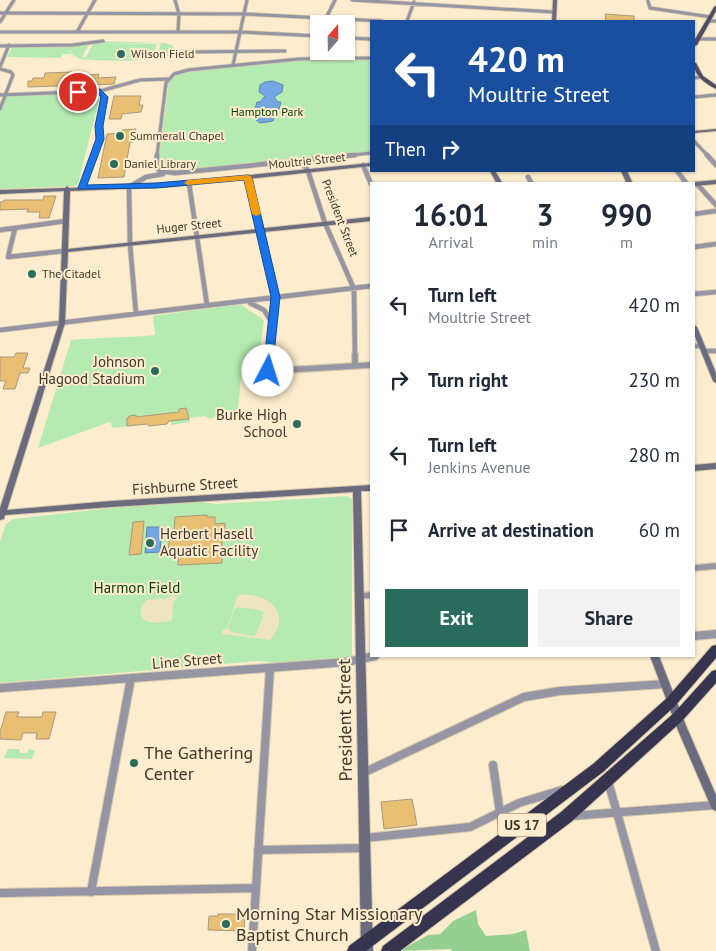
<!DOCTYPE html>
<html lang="en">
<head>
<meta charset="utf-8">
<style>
  :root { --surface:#fff; --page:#f2f2f3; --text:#1f2937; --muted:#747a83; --accent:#2a6c5c }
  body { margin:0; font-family:"PT Sans",sans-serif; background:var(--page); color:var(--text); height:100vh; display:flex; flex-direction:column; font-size:19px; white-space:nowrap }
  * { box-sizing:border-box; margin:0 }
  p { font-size:16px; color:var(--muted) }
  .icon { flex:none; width:28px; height:28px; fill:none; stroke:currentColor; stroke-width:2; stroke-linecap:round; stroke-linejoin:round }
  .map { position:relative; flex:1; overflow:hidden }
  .sheet { position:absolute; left:370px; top:182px; width:325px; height:475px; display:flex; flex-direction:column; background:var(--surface); border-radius:0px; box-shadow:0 1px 4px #0004 }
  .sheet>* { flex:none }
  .banner { position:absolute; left:370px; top:20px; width:325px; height:152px; border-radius:0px; box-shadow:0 1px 4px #0004; background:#1a4fa0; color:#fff; overflow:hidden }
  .needle { width:32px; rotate:20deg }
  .tools { position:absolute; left:310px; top:15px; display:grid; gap:10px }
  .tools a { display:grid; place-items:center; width:45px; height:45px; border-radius:0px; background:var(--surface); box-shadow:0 1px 4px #0004; font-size:25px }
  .pin { position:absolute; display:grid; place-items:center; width:42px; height:42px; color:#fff; margin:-21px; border:2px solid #fff; border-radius:50%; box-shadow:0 1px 5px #0007 }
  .me { position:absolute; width:55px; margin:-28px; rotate:5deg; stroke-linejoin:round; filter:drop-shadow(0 0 4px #0008) }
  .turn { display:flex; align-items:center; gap:18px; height:105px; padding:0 15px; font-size:22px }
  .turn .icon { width:65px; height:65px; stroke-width:2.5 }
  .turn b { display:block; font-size:35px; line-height:42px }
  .then { display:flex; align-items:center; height:48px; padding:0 15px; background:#0003; gap:10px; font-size:19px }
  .eta { display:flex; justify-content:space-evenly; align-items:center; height:85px; text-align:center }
  .eta b { font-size:30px; font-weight:800; line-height:35px }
  .primary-button { display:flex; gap:10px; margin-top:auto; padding:10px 15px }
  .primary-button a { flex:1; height:58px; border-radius:0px; background:var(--accent); color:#fff; font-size:20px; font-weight:800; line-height:58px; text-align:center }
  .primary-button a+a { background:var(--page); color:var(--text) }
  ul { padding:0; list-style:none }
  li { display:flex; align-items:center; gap:15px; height:75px; padding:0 15px }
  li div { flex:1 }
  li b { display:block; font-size:19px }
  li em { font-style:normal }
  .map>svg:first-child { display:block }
</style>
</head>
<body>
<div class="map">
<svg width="716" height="951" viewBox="0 0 716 951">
  <rect width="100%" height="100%" fill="#fdeccd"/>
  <path fill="#b5ebb1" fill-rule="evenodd" d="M94 41 165 43 172 45 176 51C166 64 98 61 80 59L71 54V50L70 54H63L60 58 7 57 12 48 15 47H75ZM93 43H159L161 44 156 58 82 57 89 44H93L86 57H152L157 44Z
    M371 59V152L176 172 159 169 158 166 169 82 175 76 187 72 283 61Z
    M93 92 98 94 99 100 78 184 74 186 0 189V112L6 96Z
    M240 304 264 320 258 366 241 377 238 409 210 419 205 416 190 418V422L171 425V421L167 424 149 426 147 424 113 428 110 422 38 448 71 340C99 337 127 338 155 335L153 316Z
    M348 496 352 499V657L277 664 260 661 0 683V542L6 524 13 519 130 506 200 502 215 504Z
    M8 749H19L20 753H27L29 749 35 751 32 759 4 758Z"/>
  <path fill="#96d091" d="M476 910 478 924 486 936 513 934 526 930 530 951H452L450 949 399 951 428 935 440 934 453 921Z"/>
  <path fill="#eee5bf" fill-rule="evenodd" d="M173 595 178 598 173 602 172 620C155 626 129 623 146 600L168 598Z
    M238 595C267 592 294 612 270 640L222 634V631L227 628ZM238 607 254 609 264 612 257 633 254 636 231 632 228 628 234 610Z"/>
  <path fill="#72a7e3" stroke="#6386ac" d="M273 81 283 85 282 92 274 97 278 102H281L279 109 270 114 274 118 273 121 260 123 256 120 262 114 255 109 257 102H260L265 96 259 92 260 85 265 82Z
    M147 527H162L160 552 145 553Z"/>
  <path fill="#e8bf73" stroke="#a9997c" d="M605 14 634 16V21H606Z
    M72 72 71 77 99 74 98 78 116 77 114 84 28 87V81H32L33 78H44L45 73Z
    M114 96H141L139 105H143L141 112 122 114 121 119H109Z
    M136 129 133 142H130L124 177 98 178 107 134 121 133 122 130Z
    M44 196H56L49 218H39L40 212H27L28 209 0 210V202H3L4 200H43Z
    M16 353H28L23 368H30L28 373H20L15 389H3L6 381H0V357H14Z
    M186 408 189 419 169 421 167 424 149 426 147 424 127 426V418H129V416L136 415V417L179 412V409Z
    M207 515V517H215V524L225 523V535H222V563L178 565 179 553H168L170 533H174L175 517Z
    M144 521 141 554 129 555 133 522Z
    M6 712H19L17 717H42L43 712H56L49 739H36L37 733H23L21 740 0 739V732Z
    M412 799 417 825 384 829 381 802Z
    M218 914H245L244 931 208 930 209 916H218Z"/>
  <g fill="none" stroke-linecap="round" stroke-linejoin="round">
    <g stroke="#d7c8ad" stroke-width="4.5">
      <path id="street-far3" d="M175 0 179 14 178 32
        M352 0 554 12
        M648 1 650 8 711 17
        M0 13 244 14 382 21
        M407 21 414 2
        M708 21H716
        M0 22 14 0
        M323 24 335 0
        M0 32H240L319 36
        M77 32 95 0
        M346 38 371 39
        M697 39H716
        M0 46 73 45 103 41
        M314 47 319 33
        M179 52 285 51
        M233 65 247 0
        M0 67 9 45
        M0 69 11 72 13 75 0 109
        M694 78 702 77
        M0 95 100 91 140 80 168 79
        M694 97 716 95
        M694 141 708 156
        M94 156C101 137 101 117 104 97L100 91
        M157 156 166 83 174 74 188 70 299 59 371 58
        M342 156 371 153"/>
    </g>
    <g stroke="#d7c8ad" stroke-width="6">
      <path id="street-far2" d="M157 155 156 167 160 171 175 173 355 155
        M707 155 716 165
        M299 161 302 162 308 171 325 223 354 289 355 357
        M363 165 371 184
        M677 171 687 184
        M248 177 275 297 270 357
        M528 177 532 184
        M189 183 207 305
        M697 184 716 205
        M82 188 94 155
        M694 214 716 211
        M15 228 8 257 64 251
        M0 230 66 221
        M694 247 716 244
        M694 294 716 292
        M250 303 264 310 273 324
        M136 314 130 244 129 187 146 177 163 174
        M0 330 371 286
        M694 346H701
        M704 351H716"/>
    </g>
    <g stroke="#d7c8ad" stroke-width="8">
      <path id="street-far1" d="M270 355 269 371 371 365
        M355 355V366
        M694 568 716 566
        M360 596 371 595"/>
    </g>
    <g stroke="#d7c8ad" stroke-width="10">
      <path id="street" d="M694 636 716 634
        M0 688 347 662 375 656
        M493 765 500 813 506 837
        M363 773 524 697 560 691 665 684
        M608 781 656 951
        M571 816 716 805
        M365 838 470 827 519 803 562 790
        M258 850 365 848
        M91 892 131 678
        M0 893 256 888
        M252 951 270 668"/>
    </g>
    <g stroke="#d7c8ad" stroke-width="2">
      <path id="secondary" d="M553 0H557L556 21H552Z
        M716 129V131L694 133V131Z
        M371 163V166L169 187 70 191 68 249 371 217V221L68 252 65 323 7 510 111 501 371 485V491H361L373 951H361L353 492 111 507 5 515 4 519 0 520V508L59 323 64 191 0 194V190L65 188 67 186 69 188 169 183Z
        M490 171H495L503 184H497Z
        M621 171H627L633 184H627Z
        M716 180V184L694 186V184H692L694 182Z
        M694 325 697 327 716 373V383L713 381 694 334Z
        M716 463V469L694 471V465Z
        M650 656H659L687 728 716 795V811L712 809 677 728Z"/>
    </g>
    <g stroke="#d7c8ad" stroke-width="2">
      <path id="primary" d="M716 6V11L697 45 694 46V41L714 7Z
        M694 63H696L703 76 716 85V89C705 83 694 76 694 63Z"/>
    </g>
    <g stroke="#d7c8ad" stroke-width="2">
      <path id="highway" d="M716 645V658L675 706 603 772 366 951H347L349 946 593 764 667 698 712 646Z
        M716 670V683L682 721 571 822 400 951H381L383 946 561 812 674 713 712 671Z"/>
    </g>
    <use href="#street-far3" stroke="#9595a3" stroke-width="3"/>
    <use href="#street-far2" stroke="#9595a3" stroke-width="4.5"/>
    <use href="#street-far1" stroke="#9595a3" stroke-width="5.5"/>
    <use href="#street" stroke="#9595a3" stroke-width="8"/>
    <use href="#secondary" fill="#6b6b7e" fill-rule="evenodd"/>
    <use href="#primary" fill="#4e4d64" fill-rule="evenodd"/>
    <use href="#highway" fill="#36344e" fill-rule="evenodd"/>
  </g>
  <path fill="#1a73e8" stroke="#114b97" d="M100 89 108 97 103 126 104 139 87 185 156 183 248 175 252 177 280 297 272 373 268 374 263 371 271 297 244 180 156 188 79 189 78 188 96 139 95 126 101 97 98 94H78L75 92 78 90Z"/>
  <path fill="#f59e0b" d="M248 175 252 177 261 214 256 216 252 214 244 180 188 185 184 183 188 180Z"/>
  <g fill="#2a6c5c" stroke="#fdeccd" stroke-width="2">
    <circle cx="121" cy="54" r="5"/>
    <circle cx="120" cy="136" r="5"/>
    <circle cx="114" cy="164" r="5"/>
    <circle cx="32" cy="274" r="5"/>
    <circle cx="155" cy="371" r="5"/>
    <circle cx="297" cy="424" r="5"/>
    <circle cx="150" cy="543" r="5"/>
    <circle cx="134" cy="763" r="5"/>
    <circle cx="226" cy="924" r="5"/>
  </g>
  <g text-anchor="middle" stroke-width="4" stroke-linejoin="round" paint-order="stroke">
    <g font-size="12" fill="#3f382c" stroke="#fdeccd" text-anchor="start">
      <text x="131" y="58">Wilson Field</text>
      <text x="130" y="140">Summerall Chapel</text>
      <text x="124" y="168">Daniel Library</text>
      <text x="42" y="278">The Citadel</text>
    </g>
    <g font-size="12" fill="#003d00" stroke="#fdeccd">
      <text x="267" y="116">Hampton Park</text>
    </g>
    <g font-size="12" fill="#3f382c" stroke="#fdeccd">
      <text transform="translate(307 161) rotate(-6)" y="4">Moultrie Street</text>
      <text transform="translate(340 218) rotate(69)" y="4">President Street</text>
      <text transform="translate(189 226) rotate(-6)" y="4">Huger Street</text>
    </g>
    <rect fill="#fdeccd" stroke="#786e5c" stroke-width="1" x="498" y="813.5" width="48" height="23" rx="4"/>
    <g font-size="14" font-weight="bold" fill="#3f382c">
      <text x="522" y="830">US 17</text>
    </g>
    <g font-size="15" fill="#3f382c" stroke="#fdeccd" text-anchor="end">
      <text x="145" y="367">Johnson<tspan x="145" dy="17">Hagood Stadium</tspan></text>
      <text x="287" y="420">Burke High<tspan x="287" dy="17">School</tspan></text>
      <text x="160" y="539" text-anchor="start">Herbert Hasell<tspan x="160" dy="17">Aquatic Facility</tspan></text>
    </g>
    <g font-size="15" fill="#3f382c" stroke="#fdeccd">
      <text transform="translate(185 486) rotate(-4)" y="5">Fishburne Street</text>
      <text transform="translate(187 661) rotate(-5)" y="5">Line Street</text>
    </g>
    <g font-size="15" fill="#003d00" stroke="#fdeccd">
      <text x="137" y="593">Harmon Field</text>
    </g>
    <g font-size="18" fill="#3f382c" stroke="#fdeccd">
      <text transform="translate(345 720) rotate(-91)" y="6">President Street</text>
    </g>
    <g font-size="18" fill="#3f382c" stroke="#fdeccd" text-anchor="start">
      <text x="144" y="759">The Gathering<tspan x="144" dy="21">Center</tspan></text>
      <text x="236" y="920">Morning Star Missionary<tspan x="236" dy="21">Baptist Church</tspan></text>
    </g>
  </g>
</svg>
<div class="tools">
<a><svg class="needle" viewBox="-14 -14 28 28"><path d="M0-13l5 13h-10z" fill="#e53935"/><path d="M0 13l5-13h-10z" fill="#747a83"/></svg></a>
</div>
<div class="pin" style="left:78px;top:92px;background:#d93025"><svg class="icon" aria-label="arrive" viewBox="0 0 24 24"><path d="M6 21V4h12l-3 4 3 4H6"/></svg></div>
<svg class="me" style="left:268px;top:371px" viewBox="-20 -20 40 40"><circle r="19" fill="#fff"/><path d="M0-13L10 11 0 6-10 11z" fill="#1a73e8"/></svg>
<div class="banner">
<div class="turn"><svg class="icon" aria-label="left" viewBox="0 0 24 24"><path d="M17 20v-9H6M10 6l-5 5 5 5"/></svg><div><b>420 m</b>Moultrie Street</div></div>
<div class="then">Then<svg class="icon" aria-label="right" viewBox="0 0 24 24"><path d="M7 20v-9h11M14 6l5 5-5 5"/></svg></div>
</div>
<section class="sheet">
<div class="eta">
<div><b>16:01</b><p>Arrival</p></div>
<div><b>3</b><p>min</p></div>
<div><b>990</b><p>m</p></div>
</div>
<ul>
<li><svg class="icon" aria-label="left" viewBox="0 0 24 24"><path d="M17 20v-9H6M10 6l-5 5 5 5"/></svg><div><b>Turn left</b><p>Moultrie Street</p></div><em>420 m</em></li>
<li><svg class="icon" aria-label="right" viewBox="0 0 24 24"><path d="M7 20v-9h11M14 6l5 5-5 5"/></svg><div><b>Turn right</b></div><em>230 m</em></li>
<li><svg class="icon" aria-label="left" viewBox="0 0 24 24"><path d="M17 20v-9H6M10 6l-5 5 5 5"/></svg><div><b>Turn left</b><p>Jenkins Avenue</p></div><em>280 m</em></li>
<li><svg class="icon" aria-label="arrive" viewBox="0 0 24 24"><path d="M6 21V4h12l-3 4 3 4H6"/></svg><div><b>Arrive at destination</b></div><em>60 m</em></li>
</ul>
<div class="primary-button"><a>Exit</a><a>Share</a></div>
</section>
</div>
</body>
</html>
